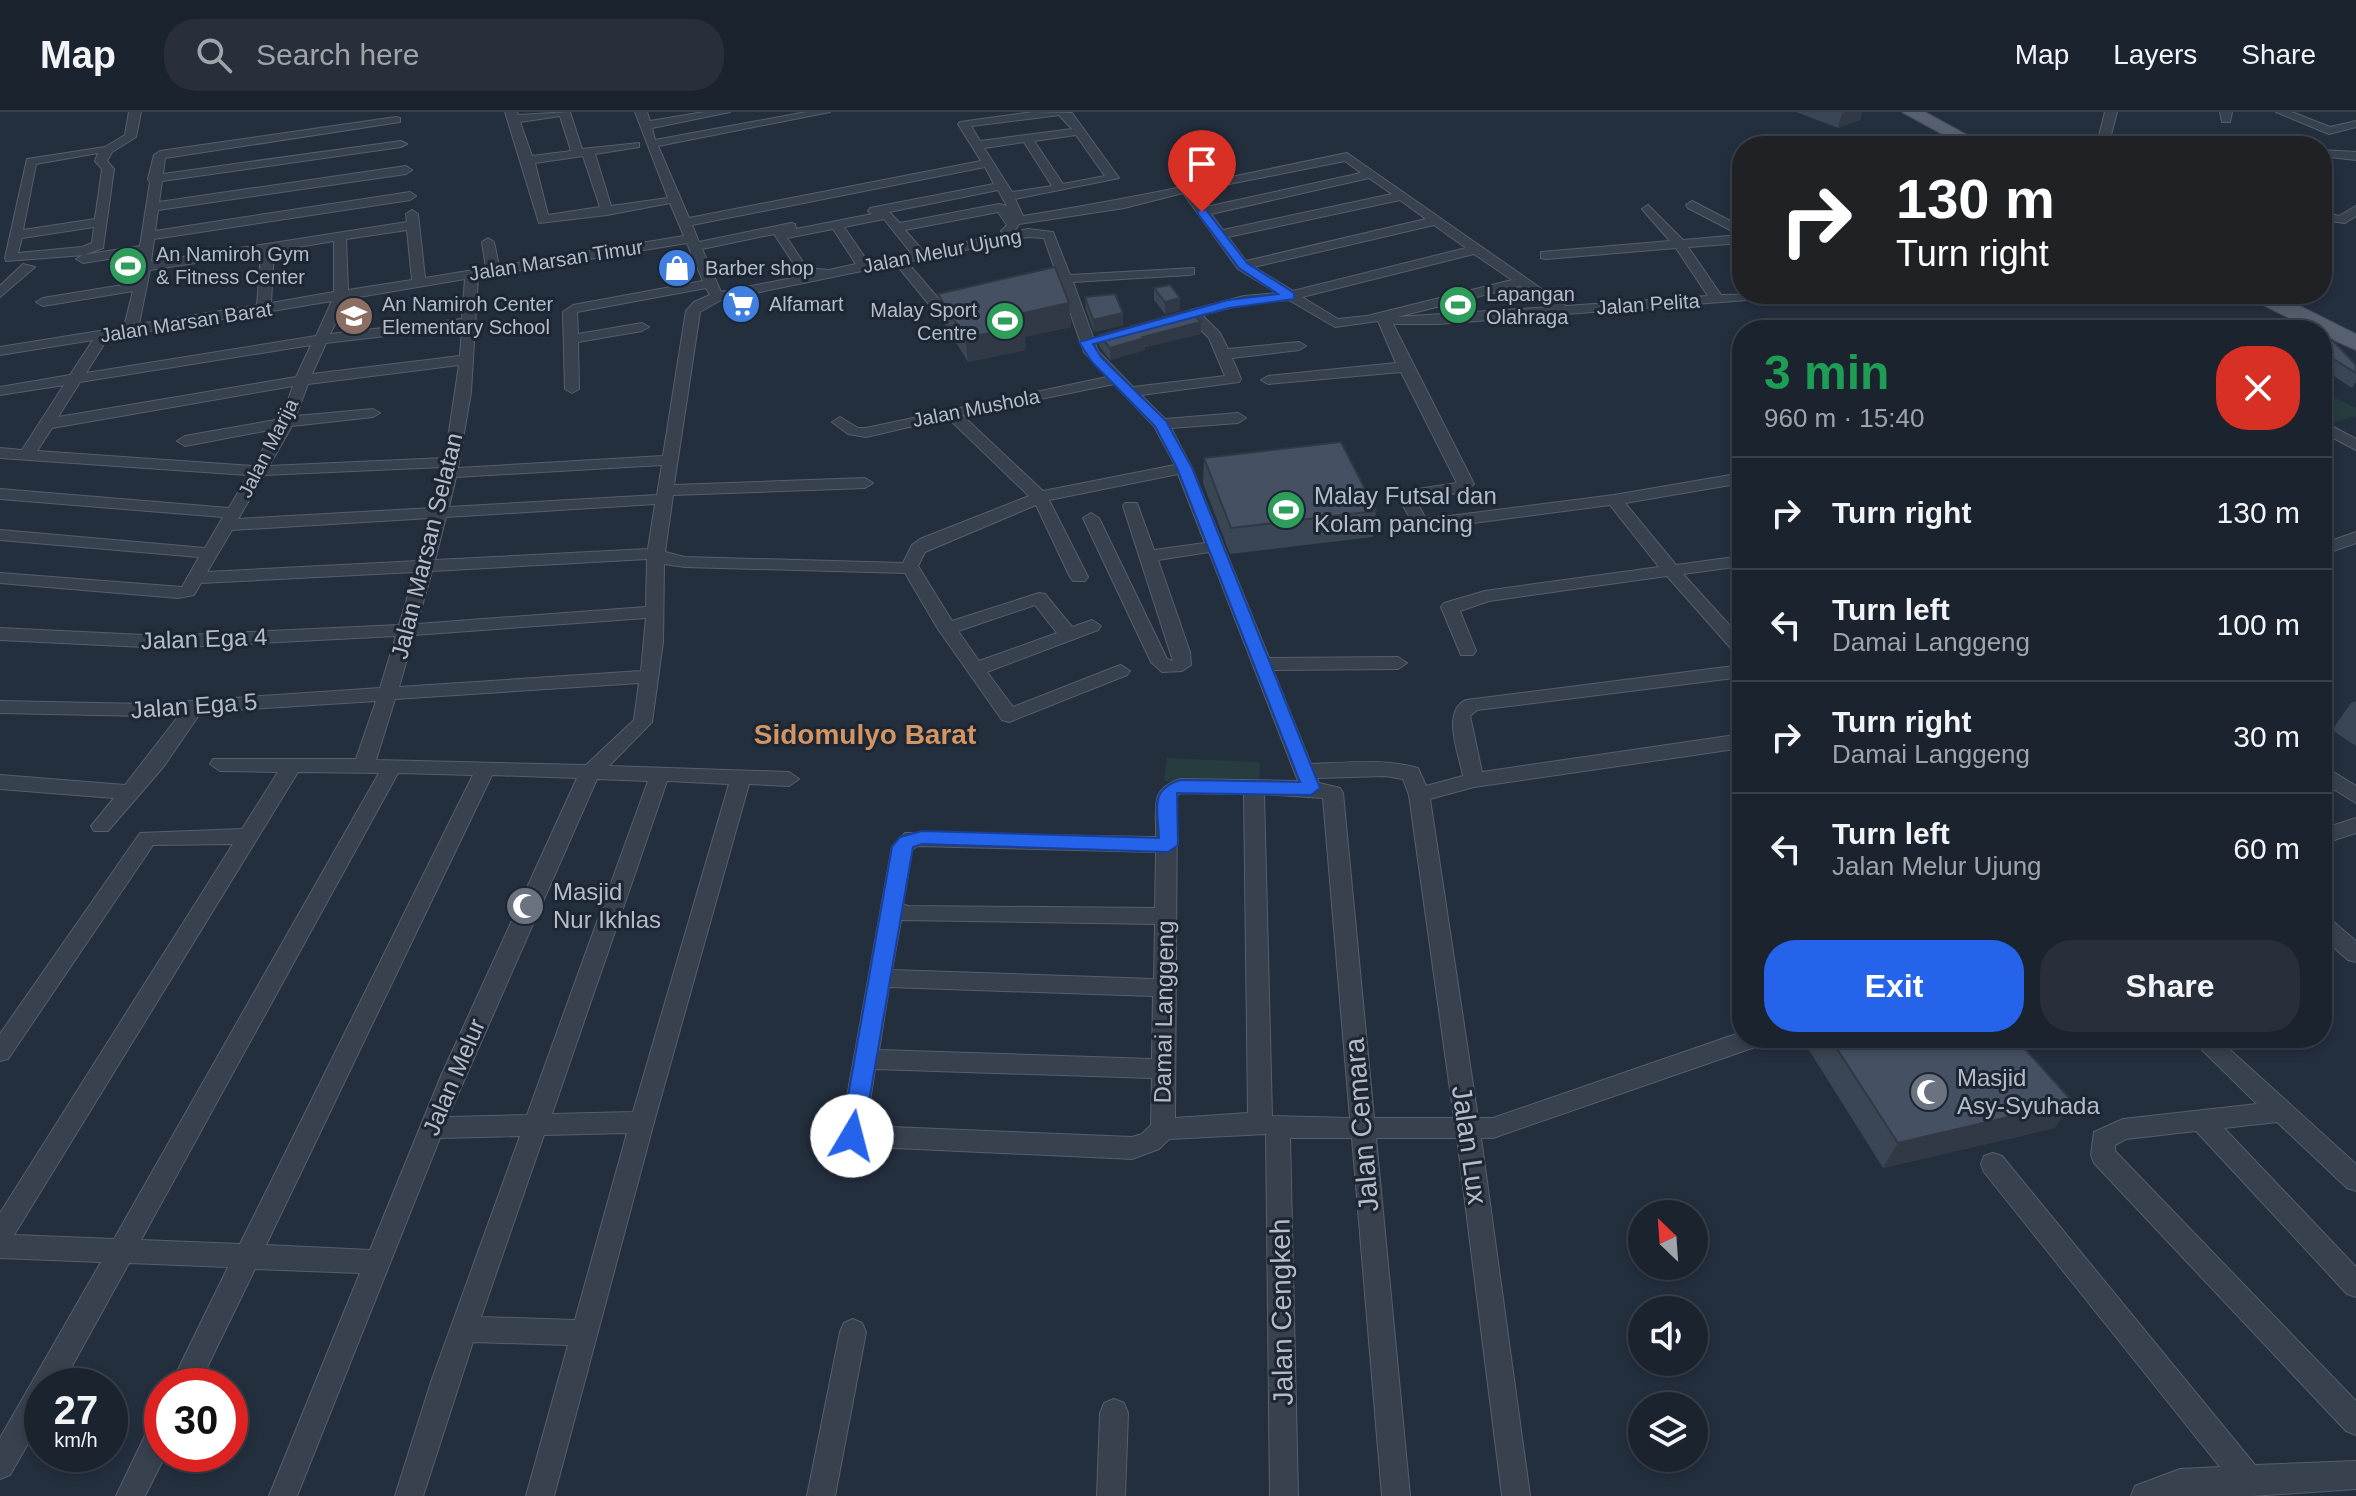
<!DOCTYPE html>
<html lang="en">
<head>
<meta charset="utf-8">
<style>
  :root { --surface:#1b232e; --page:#282f3a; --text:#f1f3f6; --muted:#a0a4aa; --line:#39404a; --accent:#2563eb }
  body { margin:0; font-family:Helvetica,sans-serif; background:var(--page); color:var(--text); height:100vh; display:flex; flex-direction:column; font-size:30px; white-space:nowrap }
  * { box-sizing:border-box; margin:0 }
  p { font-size:26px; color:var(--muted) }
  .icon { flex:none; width:44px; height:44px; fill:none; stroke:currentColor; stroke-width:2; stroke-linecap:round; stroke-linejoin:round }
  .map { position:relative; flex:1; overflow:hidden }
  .panel { position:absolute; left:1732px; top:208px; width:600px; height:728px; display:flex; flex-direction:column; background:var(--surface); border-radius:32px; box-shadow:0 4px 12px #0003,0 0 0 2px var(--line) }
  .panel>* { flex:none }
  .banner { position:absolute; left:1732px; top:24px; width:600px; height:168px; border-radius:32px; box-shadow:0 4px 12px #0003,0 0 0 2px var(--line); background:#202124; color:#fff; overflow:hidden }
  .needle { width:52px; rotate:335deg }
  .fabs { position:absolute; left:1628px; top:1088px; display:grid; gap:16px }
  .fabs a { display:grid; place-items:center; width:80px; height:80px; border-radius:50%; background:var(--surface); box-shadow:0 4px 12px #0003,0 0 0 2px var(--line); font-size:40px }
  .speed { position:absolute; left:24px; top:1256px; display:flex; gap:16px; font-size:40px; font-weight:700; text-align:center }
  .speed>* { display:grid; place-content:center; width:104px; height:104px; border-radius:50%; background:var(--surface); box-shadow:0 4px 12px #0003,0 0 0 2px var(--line); line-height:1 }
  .speed small { font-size:20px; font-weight:400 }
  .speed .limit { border:12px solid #d22; background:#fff; color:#111 }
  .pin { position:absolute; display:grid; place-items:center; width:68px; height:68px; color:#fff; margin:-82px -34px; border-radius:50% 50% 50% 0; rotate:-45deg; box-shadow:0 0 8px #0007 }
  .pin .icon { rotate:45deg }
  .me { position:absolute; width:88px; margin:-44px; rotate:8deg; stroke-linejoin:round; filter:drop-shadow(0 0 6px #0008) }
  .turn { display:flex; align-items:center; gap:28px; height:168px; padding:0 32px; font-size:36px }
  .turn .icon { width:104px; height:104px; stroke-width:2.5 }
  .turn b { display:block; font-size:56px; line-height:68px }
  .round { display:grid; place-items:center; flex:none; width:84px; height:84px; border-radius:32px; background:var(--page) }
  .head { display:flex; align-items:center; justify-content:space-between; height:136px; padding:0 32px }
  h1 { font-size:48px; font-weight:600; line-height:60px; color:#1e9e55 }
  .cta { display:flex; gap:16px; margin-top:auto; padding:16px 32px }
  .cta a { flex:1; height:92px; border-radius:32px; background:var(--accent); color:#fff; font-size:32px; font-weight:600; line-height:92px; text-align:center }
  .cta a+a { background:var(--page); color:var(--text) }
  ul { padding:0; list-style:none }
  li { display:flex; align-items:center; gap:24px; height:112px; padding:0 32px; border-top:2px solid var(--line) }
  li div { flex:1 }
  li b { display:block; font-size:30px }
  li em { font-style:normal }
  header { display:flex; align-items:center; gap:48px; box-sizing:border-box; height:112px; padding:0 40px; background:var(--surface); border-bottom:2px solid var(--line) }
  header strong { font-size:38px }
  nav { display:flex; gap:44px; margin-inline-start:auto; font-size:28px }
  .search { width:560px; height:72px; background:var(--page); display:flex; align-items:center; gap:20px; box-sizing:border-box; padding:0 28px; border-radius:32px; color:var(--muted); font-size:30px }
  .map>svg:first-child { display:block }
</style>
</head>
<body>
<header>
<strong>Map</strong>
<div class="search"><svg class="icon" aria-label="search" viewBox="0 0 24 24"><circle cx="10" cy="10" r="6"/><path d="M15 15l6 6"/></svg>Search here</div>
<nav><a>Map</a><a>Layers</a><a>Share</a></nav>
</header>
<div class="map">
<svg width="2356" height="1384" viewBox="0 0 2356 1384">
  <rect width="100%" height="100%" fill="#242f3e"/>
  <path fill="#263c3f" d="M2322 280 2356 296V304L2329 312 2322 308Z
    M1167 646 1260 650 1259 673 1164 669Z"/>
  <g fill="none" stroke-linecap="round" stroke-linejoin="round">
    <g stroke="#565f6c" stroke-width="2">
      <path id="minor" d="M129 0H141L136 25 112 40 107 49 114 57 103 136 84 143 6 149 5 146 27 47 105 35 125 23ZM98 41 95 49 102 57 95 107 23 118 36 52ZM94 115 92 131 82 135 18 141 22 126Z
        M505 0H517L518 3 570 0 582 37 639 31V35L595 42 611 94 668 86 635 0H647L650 9 704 0H730L652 16 655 28 806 0H830L658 34 689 106 981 49 958 12 960 10 1033 0 1072 1 1119 66 1015 87 1023 104C1132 87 1239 63 1347 41L1566 194 1708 184 1676 136 1546 147 1541 146V140L1670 129 1642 97 1648 93 1683 128 1740 123 1688 96 1686 93 1692 89 1742 115V131L1688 135 1721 183 1790 182 1788 185 1438 212H1393L1474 372 1464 380 1415 387 1426 407 1614 383 1742 361V371L1625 391 1676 453 1742 444V454L1683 462 1742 527V544L1736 542 1667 464 1489 489 1460 499 1476 539 1473 543H1461L1441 495 1444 491 1485 479 1659 455 1610 393 1428 417 1414 413 1397 383 1399 380 1457 371 1401 260 1268 272 1261 268 1268 264 1396 251 1378 209 1335 215 1289 188 1245 192 1202 203 1220 221 1228 237 1299 230 1306 234 1299 238 1232 246 1241 267 1239 270 1141 283 1165 307 1238 301 1246 306 1238 311 1171 316 1192 356 1269 546 1398 545 1407 551 1398 557 1273 558 1311 652C1346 651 1384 646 1418 656L1426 674 1463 664C1459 641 1441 600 1466 588L1742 553V565L1477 598 1470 604 1482 660 1742 622V636L1474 675 1430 687 1478 1006H1493L1742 920V926H1765L1761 933 1493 1026H1481L1530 1384H1502L1457 1026H1376L1410 1384H1382L1352 1026H1290L1298 1384H1270L1266 1022 1169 1027 1159 1037 1132 1047 852 1034 843 1031 840 1024 892 735 905 721 1156 725C1157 696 1148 677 1181 667L1298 669 1209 440 1158 448 1190 540 1191 553 1182 559 1162 560 1151 550 1083 406 1091 401 1099 406 1167 547 1173 549 1123 394 1125 391H1137L1154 438 1205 431 1178 362 1049 388 1088 465 1085 469H1073L1070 465 1036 393 925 440 918 454 952 509 1039 481 1045 482 1072 515 1092 508 1101 514 1098 518 987 560 1013 595 1115 555 1121 553 1130 559 1127 563 1009 610 1002 608 938 517 905 461 685 455 664 452 663 530 652 610 609 654 789 660 799 667 789 674 749 672 654 1010 554 1384H526L568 1233 473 1230 423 1384H395L431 1270 520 1024 440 1026 297 1384H269L360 1161 255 1157 198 1274H170L228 1155 129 1151 61 1274H42V1307L10 1363 0 1367V1326L101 1150 0 1146V1101L233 732 153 733 8 947 0 949V922L140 721 242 717 278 660 220 659 210 652 213 647H356L376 589 201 600 164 654 108 719H94L91 714 114 686 0 677V663L125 673 180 602 146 604 0 601V589L146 592 380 576 396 524 164 536 0 528V516L164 524 399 513 415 460 201 471 194 483 178 486 0 471V461L182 475 199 445 0 428V418L205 436 223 405 0 387V377L229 396 248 363 0 346V336L22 338 64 273 0 283V275L70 263 93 228 0 243V235L124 215 133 179 43 194 36 190 43 186 135 171 139 142 83 151 76 147 83 143 140 134 150 70 148 67 154 43 160 39 396 5 400 6V10L165 46 163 62 401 29 407 32 401 35 162 69 159 90 406 54 412 58 406 62 158 98 155 119 410 80 416 84 410 88 154 127 151 150 407 110 406 102 412 98 418 102 425 166 486 156 482 130 488 126 494 130 499 154 684 124 670 91 607 103 539 111ZM1059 3 1072 17 980 29 971 14ZM560 4 571 39 532 44 520 10ZM1076 23 1105 64 1063 72 1034 29ZM1024 30 1052 74 1012 80 984 36ZM583 44 600 95 548 103 535 51ZM1345 49 1361 61 1206 95 1194 79ZM985 55 994 72 870 96 868 99 872 102 796 117 795 112 791 111 699 130 692 113ZM1369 66 1392 82 1223 118 1211 102ZM998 78 1007 94 999 92 900 111 889 100ZM1183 81 1238 157 1277 181 1244 184 1161 206 1159 209 1166 213 1190 207 1209 226 1225 264 1133 275 1098 239 1073 170 1189 163 1194 162V156L1070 163 1053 120 1028 117 1014 120 1019 112 1124 96ZM1400 88 1426 107 1246 149 1228 125ZM998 100 1007 113 1001 119 1004 122 923 139 905 118ZM884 107 911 141 868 150 844 115ZM1434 113 1466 136 1293 179 1254 155ZM833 117 856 152 829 158 807 156 787 126ZM407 118 412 168 348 178 346 127ZM774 122 802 164 721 180 702 137ZM1028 125 1044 126 1084 240 1107 265 866 316H858L840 305 832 310 848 322 866 325 948 306 1029 384 920 427 912 433 903 451 685 445 665 440 673 383 865 376 873 371 865 366 674 373 700 200 721 188 896 152 937 202 942 203 949 199 907 150ZM334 129V180L271 191 274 139ZM687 131 703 169 573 193 563 200 565 277 572 281 579 277 578 230 642 219 649 215 642 211 578 222 577 200 706 176 710 183 694 190 686 199 663 344 458 356 471 280 478 165ZM261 141 257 193 139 212 150 158ZM1474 142 1512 168 1367 204 1338 207 1302 185ZM465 167 462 207 330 222 347 187ZM1520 174 1550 195 1397 205ZM332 189 316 224 86 261 108 226ZM462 215 460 244 312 262 326 231ZM311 233 296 265 58 305 80 270ZM459 253 445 346 269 354 292 314 373 305 380 301 373 297 296 304 308 272ZM1114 272 1154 314 1175 353 1043 379 962 303ZM293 274 281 307 185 324 177 329 185 334 275 317 253 354 37 339 52 316ZM662 353 657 383 449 395 456 365ZM443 355 432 396 238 407 264 363ZM655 392 648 437 435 448 446 405ZM430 406 418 449 207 460 232 418ZM647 447 646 495 417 512 432 459ZM1035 493 1057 521 979 549 958 519ZM646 506 641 559 399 575 414 523ZM639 571 634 608 586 653 376 648 395 587ZM298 660 379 661 114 1127 14 1123ZM398 661 473 663 240 1132 141 1128ZM492 663 577 666 441 964 370 1138 266 1133ZM1385 664 1403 667 1409 683 1454 1006H1374L1343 681 1340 676 1319 671 1317 666ZM597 667 648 669 527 1003 448 1005ZM667 669 729 672 633 1000 552 1002ZM1181 681 1244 682 1248 1001 1175 1006 1177 683ZM1264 682 1323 686 1350 1006 1272 1004ZM917 734 1156 740 1155 796 908 794 903 792 912 738ZM901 808 1155 812 1154 867 892 858ZM889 875 1153 884 1152 947 879 938ZM875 957 1152 966 1151 1013 1142 1022 1132 1025 866 1014ZM627 1021 575 1208 481 1205 544 1023Z
        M2105 0H2117L2111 23 2221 31 2227 34 2106 30 2096 34H2080L2099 24Z
        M2220 0H2232L2230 10H2222Z
        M2276 0H2292L2330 15 2356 9V15L2329 22Z
        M2322 38 2356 40V48L2322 44Z
        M2356 94V104L2345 111 2322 108V100L2339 104Z
        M23 152 35 155 0 185V174Z
        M2322 309 2356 327V338L2322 320Z
        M2356 420V431L2322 443V432Z
        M2322 653 2356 674V691L2322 670Z
        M2356 706V721L2322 732V717Z
        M2322 805 2330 807 2356 829V850L2348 848 2322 825Z
        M2190 926H2217L2356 1052V1079L2347 1076 2277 1010 2224 1016 2356 1155V1185L2347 1182 2196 1019 2126 1027 2115 1033V1039L2356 1289V1323L2346 1319 2094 1051 2091 1043 2094 1020 2123 1007 2257 992Z
        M1993 1041 2002 1044 2255 1353 2356 1349V1377L2251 1384H2131L2135 1374 2180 1357 2220 1355 1984 1060 1981 1052 1984 1044Z
        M853 1207 862 1211 866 1220 835 1384H807L840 1220 844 1211Z
        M1114 1287 1124 1291 1128 1301 1125 1384H1097L1100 1301 1104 1291Z
        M162 1305V1342H166L145 1384H116L152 1309Z"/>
    </g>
    <g stroke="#414a57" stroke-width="2">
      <path id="primary" d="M1902 0H1925L1987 34H1964Z
        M2248 182H2276L2356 222V238L2322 223V218H2313L2251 187Z"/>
    </g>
    <use href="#minor" fill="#38414e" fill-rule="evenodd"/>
    <use href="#primary" fill="#56606e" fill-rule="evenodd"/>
  </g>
  <path fill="#3b4654" d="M1796 0H1862L1860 8 1838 16Z
    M1154 176 1180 186V198L1165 202 1154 188Z
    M938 182 1069 191 1071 215 1025 225 1026 238 968 250 941 206Z
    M1085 185 1123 213 1094 220 1086 197Z
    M1201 222 1145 235V238L1110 248 1099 234V223Z
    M2322 228 2356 253V270L2352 276 2322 256Z
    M1204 346 1376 399 1373 425 1230 442 1203 371Z
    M2356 589V634L2332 618 2351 591Z
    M1814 926H2015L2055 1016 1883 1056 1809 938Z"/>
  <path fill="#303945" d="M1846 0H1862L1860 8 1838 16 1842 1Z
    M1180 186V198L1165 202V190Z
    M1069 191 1071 215 1025 225 1026 238 968 250 965 226 1019 202Z
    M1123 201V213L1094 220 1093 208Z
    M1201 210V222L1145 235V238L1110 248V236L1143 225Z
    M2333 700 2322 715V704Z
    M2073 990 2055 1016 1883 1056 1898 1031Z"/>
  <path fill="#455162" stroke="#303945" stroke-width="2" d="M1055 155 1069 191 1019 202 1024 214 965 226 938 182Z
    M1170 173 1180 186 1165 190 1154 176Z
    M1115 182 1123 201 1093 208 1085 185Z
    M1189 198 1201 210 1143 225 1145 226 1110 236 1099 223Z
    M2322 228H2332L2356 253V261L2322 240Z
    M1341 330 1376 399 1231 416 1204 346Z
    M2322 692 2333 700 2322 704Z
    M1830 926H2015L2073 990 1898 1031Z"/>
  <path fill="#2563eb" stroke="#184099" stroke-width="2" d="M1198 98H1206L1247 151 1294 181V187L1229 196 1093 232 1101 245 1166 309 1192 356 1320 676 1311 683 1177 681 1178 733 1168 740 922 732 913 735 863 1024 860 1030 852 1033 844 1030 841 1024 892 735 900 725 922 719 1159 726C1158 697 1149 677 1181 668L1300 670 1177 356 1155 314 1092 250 1079 230 1228 188 1278 182 1239 156 1198 102Z"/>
  <defs>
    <g id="stadium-disc" transform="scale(2)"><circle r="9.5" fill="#2e9e5b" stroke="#1d2633"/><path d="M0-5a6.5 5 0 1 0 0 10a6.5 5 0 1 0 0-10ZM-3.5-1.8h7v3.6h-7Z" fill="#fff"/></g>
    <g id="shop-disc" transform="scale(2)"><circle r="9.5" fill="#3f7fe0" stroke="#1d2633"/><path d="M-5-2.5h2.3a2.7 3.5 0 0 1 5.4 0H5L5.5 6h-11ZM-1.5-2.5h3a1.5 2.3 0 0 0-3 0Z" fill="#fff"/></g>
    <g id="supermarket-disc" transform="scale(2)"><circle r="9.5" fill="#3f7fe0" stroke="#1d2633"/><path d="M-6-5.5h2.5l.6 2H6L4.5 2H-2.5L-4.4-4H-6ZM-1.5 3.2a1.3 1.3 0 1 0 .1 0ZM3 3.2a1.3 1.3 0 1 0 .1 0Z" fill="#fff"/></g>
    <g id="school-disc" transform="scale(2)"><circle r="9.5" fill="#8d6e63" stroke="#1d2633"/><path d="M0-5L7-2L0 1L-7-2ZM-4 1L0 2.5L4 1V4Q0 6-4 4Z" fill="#fff"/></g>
    <g id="mosque-disc" transform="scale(2)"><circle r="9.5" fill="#6b7280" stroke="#1d2633"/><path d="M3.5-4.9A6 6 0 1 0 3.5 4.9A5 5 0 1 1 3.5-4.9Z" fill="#fff"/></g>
  </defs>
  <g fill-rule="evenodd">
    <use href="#stadium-disc" x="128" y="154"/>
    <use href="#shop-disc" x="677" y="156"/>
    <use href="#supermarket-disc" x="741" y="192"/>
    <use href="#stadium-disc" x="1458" y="193"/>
    <use href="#school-disc" x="354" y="204"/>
    <use href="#stadium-disc" x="1005" y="209"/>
    <use href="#stadium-disc" x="1286" y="398"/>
    <use href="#mosque-disc" x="525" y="794"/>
    <use href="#mosque-disc" x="1929" y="980"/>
  </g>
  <g text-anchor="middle" stroke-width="6" stroke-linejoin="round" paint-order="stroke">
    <g font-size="20" fill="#b4bcc9" stroke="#1d2633">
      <text transform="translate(942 139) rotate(-11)" y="7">Jalan Melur Ujung</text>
      <text transform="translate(556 148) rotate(-9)" y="7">Jalan Marsan Timur</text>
      <text transform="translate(1648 192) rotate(-4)" y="7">Jalan Pelita</text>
      <text transform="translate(186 210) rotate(-9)" y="7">Jalan Marsan Barat</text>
      <text transform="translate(976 296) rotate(-11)" y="7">Jalan Mushola</text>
      <text transform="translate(268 336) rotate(-63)" y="7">Jalan Marija</text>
    </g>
    <g font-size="20" fill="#b4bcc9" stroke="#1d2633" text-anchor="start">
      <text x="156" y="149">An Namiroh Gym<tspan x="156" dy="23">&amp; Fitness Center</tspan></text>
      <text x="705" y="163">Barber shop</text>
      <text x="1486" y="189">Lapangan<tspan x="1486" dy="23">Olahraga</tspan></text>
      <text x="382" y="199">An Namiroh Center<tspan x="382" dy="23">Elementary School</tspan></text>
      <text x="769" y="199">Alfamart</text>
      <text x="977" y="205" text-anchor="end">Malay Sport<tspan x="977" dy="23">Centre</tspan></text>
    </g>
    <g font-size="24" fill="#b4bcc9" stroke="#1d2633" text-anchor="start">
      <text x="1314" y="392">Malay Futsal dan<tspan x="1314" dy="28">Kolam pancing</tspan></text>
      <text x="553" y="788">Masjid<tspan x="553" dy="28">Nur Ikhlas</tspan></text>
      <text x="1957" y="974">Masjid<tspan x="1957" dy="28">Asy-Syuhada</tspan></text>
    </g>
    <g font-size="24" fill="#b4bcc9" stroke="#1d2633">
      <text transform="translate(427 434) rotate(-76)" y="8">Jalan Marsan Selatan</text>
      <text transform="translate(204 527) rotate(-2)" y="8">Jalan Ega 4</text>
      <text transform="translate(194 594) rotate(-4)" y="8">Jalan Ega 5</text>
      <text transform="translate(1164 900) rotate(-89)" y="8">Damai Langgeng</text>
      <text transform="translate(454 965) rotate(-67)" y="8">Jalan Melur</text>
    </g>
    <g font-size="28" font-weight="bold" fill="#d59563" stroke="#1d2633">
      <text x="865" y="632">Sidomulyo Barat</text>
    </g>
    <g font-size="28" fill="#b4bcc9" stroke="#1d2633">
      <text transform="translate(1361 1013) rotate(-95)" y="10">Jalan Cemara</text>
      <text transform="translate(1470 1033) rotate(82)" y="10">Jalan Lux</text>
      <text transform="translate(1281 1200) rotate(-91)" y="10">Jalan Cengkeh</text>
    </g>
  </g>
</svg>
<div class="fabs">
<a><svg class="needle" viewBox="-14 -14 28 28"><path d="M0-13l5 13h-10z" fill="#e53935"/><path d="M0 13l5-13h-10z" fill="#a0a4aa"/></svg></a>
<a><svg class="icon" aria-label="sound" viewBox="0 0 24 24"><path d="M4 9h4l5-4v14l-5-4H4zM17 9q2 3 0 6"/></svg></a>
<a><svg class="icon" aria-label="layers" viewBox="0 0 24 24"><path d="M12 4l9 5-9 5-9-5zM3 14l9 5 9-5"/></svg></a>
</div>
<div class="speed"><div>27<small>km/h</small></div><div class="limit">30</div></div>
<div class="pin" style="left:1202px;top:100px;background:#d93025"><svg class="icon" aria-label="arrive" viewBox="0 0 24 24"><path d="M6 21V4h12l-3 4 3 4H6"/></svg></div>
<svg class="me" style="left:852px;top:1024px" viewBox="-20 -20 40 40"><circle r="19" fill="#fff"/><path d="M0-13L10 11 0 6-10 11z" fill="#2563eb"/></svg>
<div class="banner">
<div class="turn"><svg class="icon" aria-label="right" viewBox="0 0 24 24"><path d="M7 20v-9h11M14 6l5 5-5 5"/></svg><div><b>130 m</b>Turn right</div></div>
</div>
<section class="panel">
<div class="head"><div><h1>3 min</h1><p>960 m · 15:40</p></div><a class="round" style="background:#d93025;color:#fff"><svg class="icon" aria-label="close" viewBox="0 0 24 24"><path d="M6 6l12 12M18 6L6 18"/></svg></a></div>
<ul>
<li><svg class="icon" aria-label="right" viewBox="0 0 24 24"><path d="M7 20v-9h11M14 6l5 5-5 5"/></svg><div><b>Turn right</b></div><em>130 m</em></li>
<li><svg class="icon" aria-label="left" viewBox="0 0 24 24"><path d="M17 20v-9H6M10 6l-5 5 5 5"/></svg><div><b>Turn left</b><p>Damai Langgeng</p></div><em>100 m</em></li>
<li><svg class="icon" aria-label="right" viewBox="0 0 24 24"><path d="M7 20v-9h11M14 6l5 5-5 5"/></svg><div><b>Turn right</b><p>Damai Langgeng</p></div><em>30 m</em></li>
<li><svg class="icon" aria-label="left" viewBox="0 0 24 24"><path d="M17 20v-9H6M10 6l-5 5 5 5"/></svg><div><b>Turn left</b><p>Jalan Melur Ujung</p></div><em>60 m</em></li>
</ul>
<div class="cta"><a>Exit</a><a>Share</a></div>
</section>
</div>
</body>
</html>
